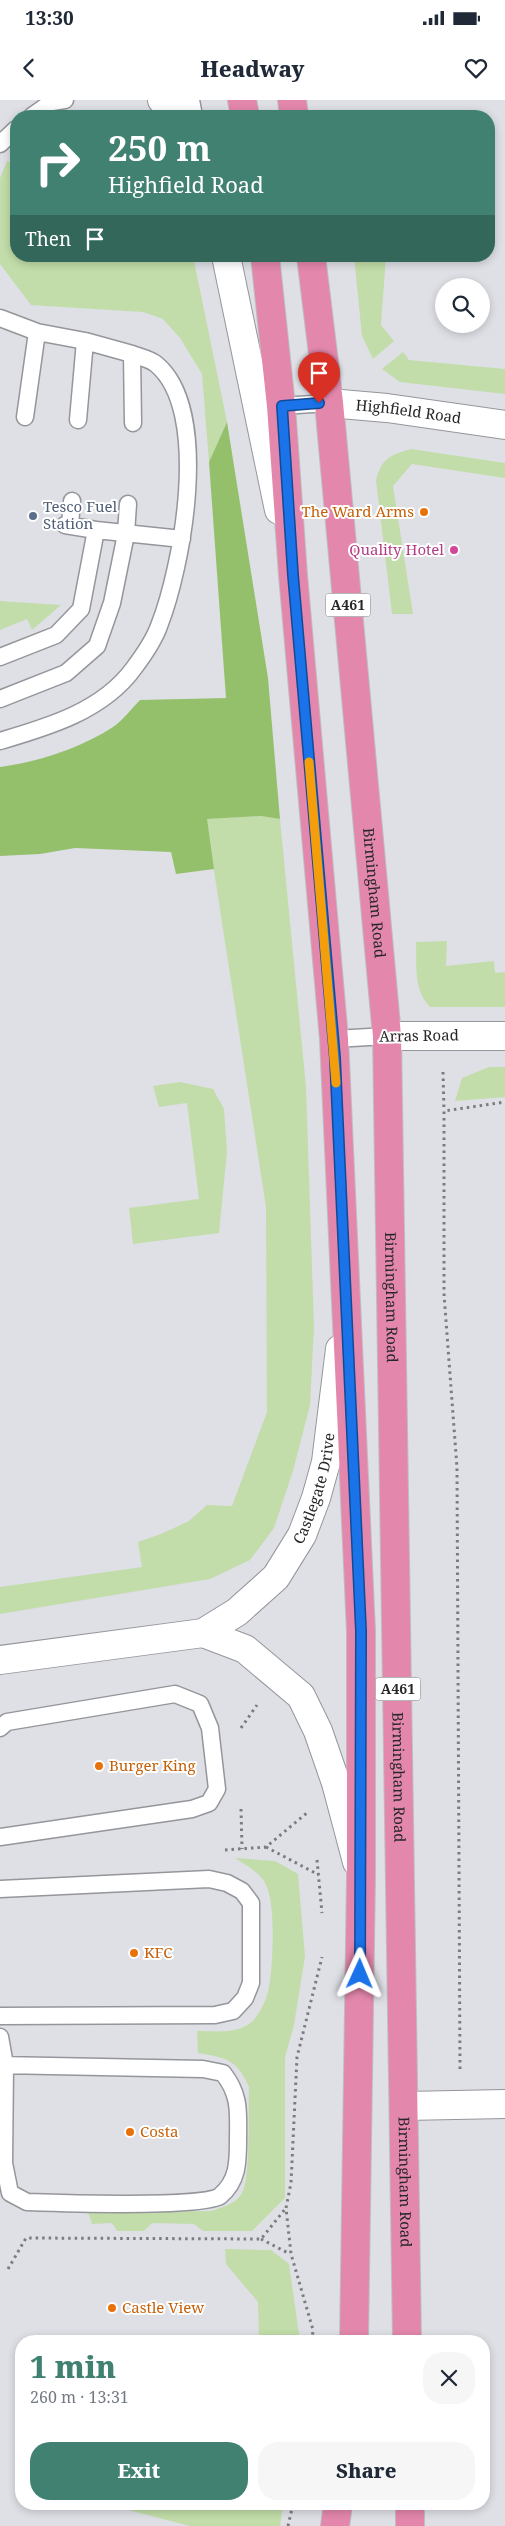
<!DOCTYPE html>
<html lang="en">
<head>
<meta charset="utf-8">
<style>
  :root { --surface:#fff; --page:#f6f6f7; --text:#1f2937; --muted:#747a83; --accent:#408171 }
  body { margin:0; font-family:"Noto Serif",serif; background:var(--page); color:var(--text); height:100vh; display:flex; flex-direction:column; font-size:19px; white-space:nowrap }
  * { box-sizing:border-box; margin:0 }
  p { font-size:16px; color:var(--muted) }
  .icon { flex:none; width:28px; height:28px; fill:none; stroke:currentColor; stroke-width:2; stroke-linecap:round; stroke-linejoin:round }
  .map { position:relative; flex:1; overflow:hidden }
  .details { position:absolute; left:15px; top:2235px; width:475px; height:175px; display:flex; flex-direction:column; background:var(--surface); border-radius:20px; box-shadow:0 2px 8px #0003 }
  .details>* { flex:none }
  .guide { position:absolute; left:10px; top:10px; width:485px; height:152px; border-radius:20px; box-shadow:0 2px 8px #0003; background:#408171; color:#fff; overflow:hidden }
  .buttons { position:absolute; left:435px; top:178px; display:grid; gap:10px }
  .buttons a { display:grid; place-items:center; width:55px; height:55px; border-radius:50%; background:var(--surface); box-shadow:0 2px 8px #0003; font-size:25px }
  .pin { position:absolute; display:grid; place-items:center; width:42px; height:42px; color:#fff; margin:-51px -21px; border-radius:50% 50% 50% 0; rotate:-45deg; box-shadow:0 0 5px #0007 }
  .pin .icon { rotate:45deg }
  .me { position:absolute; width:55px; margin:-28px; rotate:1deg; stroke-linejoin:round; filter:drop-shadow(0 0 4px #0008) }
  .turn { display:flex; align-items:center; gap:18px; height:105px; padding:0 15px; font-size:22px }
  .turn .icon { width:65px; height:65px; stroke-width:2.5 }
  .turn b { display:block; font-size:35px; line-height:42px }
  .then { display:flex; align-items:center; height:48px; padding:0 15px; background:#0003; gap:10px; font-size:19px }
  .round { display:grid; place-items:center; flex:none; width:52px; height:52px; border-radius:20px; background:var(--page) }
  .summary { display:flex; align-items:center; justify-content:space-between; height:85px; padding:0 15px }
  h1 { font-size:30px; font-weight:800; line-height:38px; color:var(--accent) }
  .primary-button { display:flex; gap:10px; margin-top:auto; padding:10px 15px }
  .primary-button a { flex:1; height:58px; border-radius:20px; background:var(--accent); color:#fff; font-size:20px; font-weight:800; line-height:58px; text-align:center }
  .primary-button a+a { background:var(--page); color:var(--text) }
  .status { display:flex; justify-content:space-between; align-items:center; height:35px; padding:0 25px; background:var(--surface); direction:ltr }
  .status svg { height:14px; fill:currentColor }
  header { display:flex; justify-content:space-between; align-items:center; height:65px; padding:0 15px; background:var(--surface); font-size:22px; font-weight:800 }
  .map>svg:first-child { display:block }
</style>
</head>
<body>
<div class="status"><b>13:30</b><svg viewBox="0 0 49 12"><path d="M0 12V9h3v3zM5 12V6h3v6zM10 12V3h3v9zM15 12V0h3v12zM26 1h20v11H26zM47 4h2v5h-2z"/></svg></div>
<header><svg class="icon" aria-label="back" viewBox="0 0 24 24"><path d="M15 5l-7 7 7 7"/></svg>Headway<svg class="icon" aria-label="heart" viewBox="0 0 24 24"><path d="M12 20l-8-8c-3-5 5-10 8-4 3-6 11-1 8 4z"/></svg></header>
<div class="map">
<svg width="505" height="2426" viewBox="0 0 505 2426">
  <rect width="100%" height="100%" fill="#dee0e6"/>
  <path fill="#c2dda9" d="M7 61 16 65V156H193L227 322 209 362 202 274 180 238 163 219 143 212 31 205 0 164V78Z
    M354 156H386L381 225 394 241 373 259 362 236Z
    M403 252 409 260 505 269V294L400 282 382 269Z
    M411 349 505 363V378L412 364 393 386 413 514H392L376 380C382 358 390 355 411 349Z
    M0 501 61 505 32 530 27 519 0 530Z
    M261 716 280 719 306 987 314 1227 310 1305 293 1371 274 1428 250 1460 210 1479 0 1514V1487L142 1467 138 1442 161 1434 189 1421 207 1405 232 1406 267 1312 266 1107 206 719Z
    M447 841 446 866 494 861 495 873 505 872V907H430C413 889 417 866 416 842Z
    M489 967H505V997L455 1001 462 978Z
    M180 982 213 989 224 1009 227 1051 219 1133 133 1144 129 1108 199 1099 187 1003 159 1007 153 986Z
    M235 1758 275 1761 298 1774 305 1856 294 1925 285 1957V2098L252 2131H203L194 2124 152 2123 144 2131H117L112 2123 92 2124 88 2112 212 2111C222 2107 236 2104 242 2093 251 2078 248 2008 249 1987 237 1959 226 1958 198 1953L197 1931C213 1931 235 1934 249 1924 259 1917 267 1899 269 1887 273 1866 276 1804 266 1785 260 1772 247 1766 235 1758Z
    M225 2149 271 2150 289 2164 300 2241H259L258 2202 226 2164Z
    M105 2404H283L280 2426H190Z"/>
  <path fill="#95c06b" d="M227 322 268 578 280 719 261 716 207 719 214 769 176 774 171 752 75 748 40 754 0 756V667C38 662 81 648 113 627 123 620 132 608 140 600L226 598 209 362Z"/>
  <g fill="none" stroke-linecap="round" stroke-linejoin="round">
    <g stroke="#94969b" stroke-width="19">
      <path id="service" d="M191 0 194 16
        M32 16 52 2 65 0
        M0 44 16 29
        M0 218 37 232 85 241 78 320
        M85 241 132 254 133 323
        M281 306 329 303
        M25 317 37 232
        M70 425 72 401
        M96 430 182 439
        M0 557 56 535 81 509 96 430 65 425
        M0 599 66 573 97 546 112 503 126 434 128 404
        M0 641C48 627 103 611 134 568 143 556 154 540 159 526 182 468 212 310 156 264 150 259 140 257 132 254
        M334 939 387 936
        M0 1628 7 1622 175 1594 200 1604 210 1628 217 1689 209 1703 192 1709 0 1737
        M0 1789 209 1779 227 1783 242 1791 251 1803V1883L245 1898 233 1911 215 1915 0 1916
        M0 1937 5 1965 4 2063 0 2064
        M0 1965 203 1969 223 1973C241 1996 238 2013 238 2041 238 2062 238 2081 220 2096 203 2108 56 2103 27 2102L10 2093 4 2063"/>
    </g>
    <g stroke="#94969b" stroke-width="30">
      <g id="minor">
        <path d="M162 0 180 16"/>
        <path d="M226 156 279 410"/>
        <path id="s1" d="M329 303 387 308 505 325"/>
        <path d="M387 936H505"/>
        <path d="M203 1533 245 1549 301 1596 318 1631 336 1683 357 1762"/>
        <path id="s2" d="M0 1560 203 1533 237 1512 276 1477 302 1435 316 1398 326 1362 340 1249"/>
        <path d="M405 2006 505 2004"/>
      </g>
    </g>
    <g stroke="#bebebf" stroke-width="30">
      <g id="trunk">
        <path d="M242 0 245 16"/>
        <path d="M292 0 294 16"/>
        <path d="M265 156 281 306 293 475 334 939 361 1531V1777L354 2241"/>
        <path id="s3" d="M311 156 329 303 387 936 407 2241"/>
        <path d="M335 2426 338 2404"/>
        <path d="M410 2426V2404"/>
      </g>
    </g>
    <path stroke="#7b7c7f" stroke-width="3" stroke-dasharray="2.5 4" stroke-linecap="butt" d="M443 972 444 1011
      M241 1628 257 1605
      M241 1709 242 1749
      M266 1747 319 1775
      M225 1750 266 1747 308 1712
      M317 1760 322 1813
      M460 1969 457 1368 444 1194V1011L505 1002
      M261 2139 290 2154
      M8 2169 26 2138 261 2139 286 2108
      M312 2241 313 2230 291 2154 286 2108 291 2083 297 1957 322 1857
      M288 2426 293 2404"/>
    <use href="#service" stroke="#fff" stroke-width="16"/>
    <use href="#minor" stroke="#fff" stroke-width="28"/>
    <use href="#trunk" stroke="#e487ac" stroke-width="28"/>
  </g>
  <g fill="none" stroke-linecap="round" stroke-linejoin="round">
    <g stroke="#114b97" stroke-width="12">
      <path id="route" d="M319 303 282 306 293 475 335 958 361 1531 360 1874"/>
    </g>
    <use href="#route" stroke="#1a73e8" stroke-width="9"/>
    <path stroke="#f59e0b" stroke-width="9" d="M309 662 336 983"/>
  </g>
  <g fill="#e8710a" stroke="#fff" stroke-width="2">
    <circle cx="424" cy="412" r="5"/>
    <circle cx="99" cy="1666" r="5"/>
    <circle cx="134" cy="1853" r="5"/>
    <circle cx="130" cy="2032" r="5"/>
    <circle cx="112" cy="2208" r="5"/>
  </g>
  <circle fill="#5c6f8a" stroke="#fff" stroke-width="2" cx="33" cy="416" r="5"/>
  <circle fill="#d1479c" stroke="#fff" stroke-width="2" cx="454" cy="450" r="5"/>
  <g text-anchor="middle" stroke-width="4" stroke-linejoin="round" paint-order="stroke">
    <g fill="#fff" stroke="#686869" stroke-width="1">
      <rect x="325.5" y="493.5" width="45" height="23" rx="4"/>
      <rect x="375.5" y="1577.5" width="45" height="23" rx="4"/>
    </g>
    <g font-size="14" font-weight="bold" fill="#272729">
      <text x="348" y="510">A461</text>
      <text x="398" y="1594">A461</text>
    </g>
    <g font-size="15" fill="#272729" stroke="#fff">
      <text dy="5" stroke="none"><textPath href="#s1" startOffset="80">Highfield Road</textPath></text>
      <text dy="5" stroke="none"><textPath href="#s3" startOffset="640">Birmingham Road</textPath></text>
      <text transform="translate(419 936) rotate(-1)" y="5">Arras Road</text>
      <text dy="5" stroke="none"><textPath href="#s3" startOffset="1045">Birmingham Road</textPath></text>
      <text dy="5" stroke="none"><textPath href="#s2" startOffset="395">Castlegate Drive</textPath></text>
      <text dy="5" stroke="none"><textPath href="#s3" startOffset="1525">Birmingham Road</textPath></text>
      <text dy="5" stroke="none"><textPath href="#s3" startOffset="1930">Birmingham Road</textPath></text>
    </g>
    <g font-size="15" fill="#4e5e75" stroke="#fff" text-anchor="start">
      <text x="43" y="412">Tesco Fuel<tspan x="43" dy="17">Station</tspan></text>
    </g>
    <g font-size="15" fill="#c56008" stroke="#fff" text-anchor="start">
      <text x="414" y="417" text-anchor="end">The Ward Arms</text>
      <text x="109" y="1671">Burger King</text>
      <text x="144" y="1858">KFC</text>
      <text x="140" y="2037">Costa</text>
      <text x="122" y="2213">Castle View</text>
    </g>
    <g font-size="15" fill="#b23c85" stroke="#fff" text-anchor="end">
      <text x="444" y="455">Quality Hotel</text>
    </g>
  </g>
</svg>
<div class="buttons">
<a><svg class="icon" aria-label="search" viewBox="0 0 24 24"><circle cx="10" cy="10" r="6"/><path d="M15 15l6 6"/></svg></a>
</div>
<div class="pin" style="left:319px;top:303px;background:#d93025"><svg class="icon" aria-label="arrive" viewBox="0 0 24 24"><path d="M6 21V4h12l-3 4 3 4H6"/></svg></div>
<svg class="me" style="left:360px;top:1874px" viewBox="-20 -20 40 40"><path d="M0-17L14 15 0 8-14 15z" fill="#1a73e8" stroke="#fff" stroke-width="4"/></svg>
<div class="guide">
<div class="turn"><svg class="icon" aria-label="right" viewBox="0 0 24 24"><path d="M7 20v-9h11M14 6l5 5-5 5"/></svg><div><b>250 m</b>Highfield Road</div></div>
<div class="then">Then<svg class="icon" aria-label="arrive" viewBox="0 0 24 24"><path d="M6 21V4h12l-3 4 3 4H6"/></svg></div>
</div>
<section class="details">
<div class="summary"><div><h1>1 min</h1><p>260 m · 13:31</p></div><a class="round"><svg class="icon" aria-label="close" viewBox="0 0 24 24"><path d="M6 6l12 12M18 6L6 18"/></svg></a></div>
<div class="primary-button"><a>Exit</a><a>Share</a></div>
</section>
</div>
</body>
</html>
